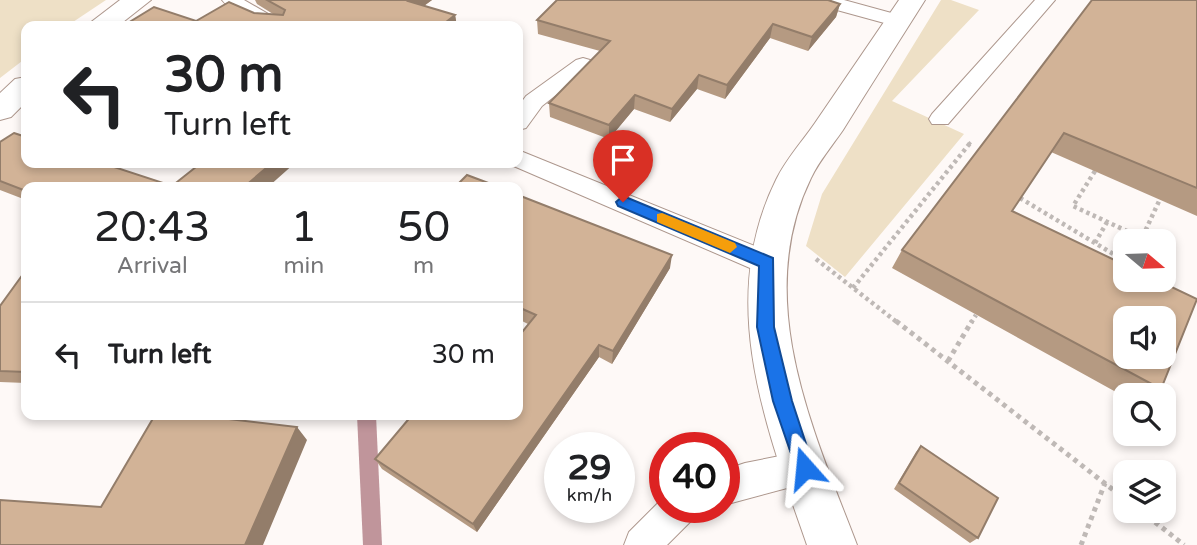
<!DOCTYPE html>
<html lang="en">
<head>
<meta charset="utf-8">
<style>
  :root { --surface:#fff; --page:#f2f2f2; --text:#202124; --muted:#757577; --line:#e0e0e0 }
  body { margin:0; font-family:"Varela Round",sans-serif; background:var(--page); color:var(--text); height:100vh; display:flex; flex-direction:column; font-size:26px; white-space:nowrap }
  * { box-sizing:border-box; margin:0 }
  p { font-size:23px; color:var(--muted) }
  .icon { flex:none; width:38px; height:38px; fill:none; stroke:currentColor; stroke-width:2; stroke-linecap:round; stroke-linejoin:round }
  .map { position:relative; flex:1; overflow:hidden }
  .sheet { position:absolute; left:21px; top:182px; width:502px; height:238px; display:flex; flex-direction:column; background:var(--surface); border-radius:14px; box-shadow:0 4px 10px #0003 }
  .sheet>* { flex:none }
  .top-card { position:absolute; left:21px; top:21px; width:502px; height:147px; border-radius:14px; box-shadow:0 4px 10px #0003; background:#fff; color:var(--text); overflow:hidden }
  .needle { width:46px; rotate:109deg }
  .controls { position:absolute; left:1113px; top:229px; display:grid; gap:14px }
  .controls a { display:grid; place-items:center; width:63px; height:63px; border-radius:14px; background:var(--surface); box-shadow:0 4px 10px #0003; font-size:35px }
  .speed { position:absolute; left:544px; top:432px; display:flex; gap:14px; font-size:35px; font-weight:700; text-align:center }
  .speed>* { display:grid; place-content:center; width:91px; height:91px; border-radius:50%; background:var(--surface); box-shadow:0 4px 10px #0003; line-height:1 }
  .speed small { font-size:18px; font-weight:400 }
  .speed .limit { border:10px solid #d22; background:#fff; color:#111 }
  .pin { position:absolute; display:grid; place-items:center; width:60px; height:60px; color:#fff; margin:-72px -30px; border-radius:50% 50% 50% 0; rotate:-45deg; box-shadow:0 0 7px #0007 }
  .pin .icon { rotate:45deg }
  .me { position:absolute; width:77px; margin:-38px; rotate:342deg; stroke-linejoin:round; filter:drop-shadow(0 0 5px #0008) }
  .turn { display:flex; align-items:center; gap:24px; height:147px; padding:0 28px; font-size:32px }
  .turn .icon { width:91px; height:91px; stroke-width:2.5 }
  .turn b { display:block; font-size:49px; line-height:60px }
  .eta { display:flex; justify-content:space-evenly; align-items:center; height:119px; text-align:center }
  .eta b { font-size:42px; font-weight:600; line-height:49px }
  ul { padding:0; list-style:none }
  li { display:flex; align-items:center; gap:21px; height:105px; padding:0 28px; border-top:2px solid var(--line) }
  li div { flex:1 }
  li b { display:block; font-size:26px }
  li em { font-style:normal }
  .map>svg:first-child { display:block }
</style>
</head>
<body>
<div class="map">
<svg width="1197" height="545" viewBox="0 0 1197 545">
  <rect width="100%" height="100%" fill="#fef9f7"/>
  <path fill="#eee0c6" d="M0 0H106L67 26H26V58L0 78Z
    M941 0H951L979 10 892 101 964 134 845 277 806 246 822 194Z"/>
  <path fill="#c0959b" d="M357 415H376L382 545H363Z"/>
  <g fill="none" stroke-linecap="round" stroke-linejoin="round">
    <g stroke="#ad978d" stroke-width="2">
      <path id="service" d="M222 0H244L289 26C264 27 239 22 222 0Z
        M812 0H844L906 17 909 21 899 27 815 4Z
        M1035 0H1055L948 124H932L929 119 932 114Z
        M583 58 590 60 594 64 590 68 542 106 526 128 518 130V107L526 96 576 60Z
        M518 150 777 255 781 263 777 271 767 274 757 271 509 164 518 163Z
        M805 451 817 456 822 468 817 480 724 505V470L745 463Z
        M665 496V508H696L691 521 667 545H624L629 532Z"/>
    </g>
    <g stroke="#ad978d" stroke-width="2">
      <path id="tertiary" d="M120 0H151L118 26H86Z
        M899 0H925C898 43 870 86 843 130 832 146 819 161 811 178 752 299 813 430 857 545H807C766 427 716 301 776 180 786 159 802 142 815 123 843 82 871 41 899 0Z
        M26 77V102L11 117 0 120V93L15 79Z"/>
    </g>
    <path stroke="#bfb9b6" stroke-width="3.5" stroke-dasharray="2.5 2.5" stroke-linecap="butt" d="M969 144 971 142"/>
    <path stroke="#bfb9b6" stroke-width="4.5" stroke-dasharray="3.5 3.5" stroke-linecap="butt" d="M1095 171 1073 206 1142 238 1160 199
      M1020 198 1125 261
      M1095 243 1107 222
      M816 259 898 323
      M853 288 971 142
      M971 323 976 315"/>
    <path stroke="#bfb9b6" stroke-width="5" stroke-dasharray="4.5 4.5" stroke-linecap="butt" d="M896 321 1125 499
      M948 361 972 321
      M1141 511 1184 545
      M1081 545 1105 483"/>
    <use href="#service" fill="#fff" fill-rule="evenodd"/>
    <use href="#tertiary" fill="#fff" fill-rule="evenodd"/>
  </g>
  <path fill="#b59a82" d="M255 0H432L424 6 455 15 457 26H123L273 14 257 4Z
    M1197 0V216L1051 152 1012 211 1161 389 1153 396H1125V397L892 268 902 250Z
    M840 4 836 17 808 51 770 38 725 99 697 89 670 122 634 109 609 139 550 117 549 103 600 51 538 34 537 20Z
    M0 142 172 186 268 187H26V200L0 190Z
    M518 195 670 268 612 364 599 357 477 532 382 469 375 459 518 415 528 324 518 319Z
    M26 270V383L0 382V306Z
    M921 446 978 538 970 543 894 489 916 452Z"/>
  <path fill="#937d6a" d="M409 0H432L411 15 408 1Z
    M840 4 836 17 808 51 812 37Z
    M455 15 457 26H441Z
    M773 24 770 38 725 99 727 85Z
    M699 75 697 89 670 122 672 109Z
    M635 95 634 109 609 139V125Z
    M272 163H295L268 187H244Z
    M672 255 670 268 612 364 613 351Z
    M599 345V357L477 532 473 524Z
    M297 427 307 440 263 545H245Z"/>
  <path fill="#d2b397" stroke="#937d6a" stroke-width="2" fill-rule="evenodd" d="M267 0H409L408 1 455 15 441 26H123L154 7 196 21 229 2 254 13 283 15 285 10Z
    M557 0H828L840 4 812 37 773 24 727 85 699 75 672 109 635 95 609 125 549 103 610 41 537 20Z
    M1092 0H1197V188L1064 133 1012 211 1125 265V280H1157L1197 299 1161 389 902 250ZM1125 318H1164V357H1125Z
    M14 133 26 137V163H102L172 186 201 163H272L244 187H26V191L0 181V142Z
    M467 175 499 187H455Z
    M518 195 672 255 613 351 599 345 473 524 375 459 412 415H518V337L536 315 518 307Z
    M26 270V372L0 371V306Z
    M155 415H195L297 427 245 545H0V500L101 507Z
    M921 446 998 498 978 538 899 483Z"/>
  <path fill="#1a73e8" stroke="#114b97" stroke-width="2" d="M623 196 773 258 774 327 792 401 814 468 812 474 805 477 798 474 773 401 757 327 759 266 618 206 616 202Z"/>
  <path fill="#f59e0b" d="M662 213 735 243 737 247 730 253 657 222V214Z"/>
</svg>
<div class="controls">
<a><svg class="needle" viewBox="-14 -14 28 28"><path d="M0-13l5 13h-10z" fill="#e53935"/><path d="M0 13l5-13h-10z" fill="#757577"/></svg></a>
<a><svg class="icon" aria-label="sound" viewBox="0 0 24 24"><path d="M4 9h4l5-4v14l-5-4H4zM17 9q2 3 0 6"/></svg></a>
<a><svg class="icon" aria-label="search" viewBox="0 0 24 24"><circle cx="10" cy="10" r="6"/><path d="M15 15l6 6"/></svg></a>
<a><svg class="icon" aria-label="layers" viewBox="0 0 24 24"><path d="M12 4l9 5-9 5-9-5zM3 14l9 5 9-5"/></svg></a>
</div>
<div class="speed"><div>29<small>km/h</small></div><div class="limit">40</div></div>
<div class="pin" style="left:623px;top:202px;background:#d93025"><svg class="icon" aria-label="arrive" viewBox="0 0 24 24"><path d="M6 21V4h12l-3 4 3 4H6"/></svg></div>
<svg class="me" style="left:805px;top:468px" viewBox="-20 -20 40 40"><path d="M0-17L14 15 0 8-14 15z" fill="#1a73e8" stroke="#fff" stroke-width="4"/></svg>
<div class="top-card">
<div class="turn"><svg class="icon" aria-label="left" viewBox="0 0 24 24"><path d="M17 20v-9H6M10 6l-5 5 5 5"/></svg><div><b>30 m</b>Turn left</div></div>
</div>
<section class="sheet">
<div class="eta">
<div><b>20:43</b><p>Arrival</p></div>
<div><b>1</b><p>min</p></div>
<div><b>50</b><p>m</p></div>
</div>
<ul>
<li><svg class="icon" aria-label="left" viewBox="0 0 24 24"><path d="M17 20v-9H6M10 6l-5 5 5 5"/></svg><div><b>Turn left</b></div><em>30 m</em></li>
</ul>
</section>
</div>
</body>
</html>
